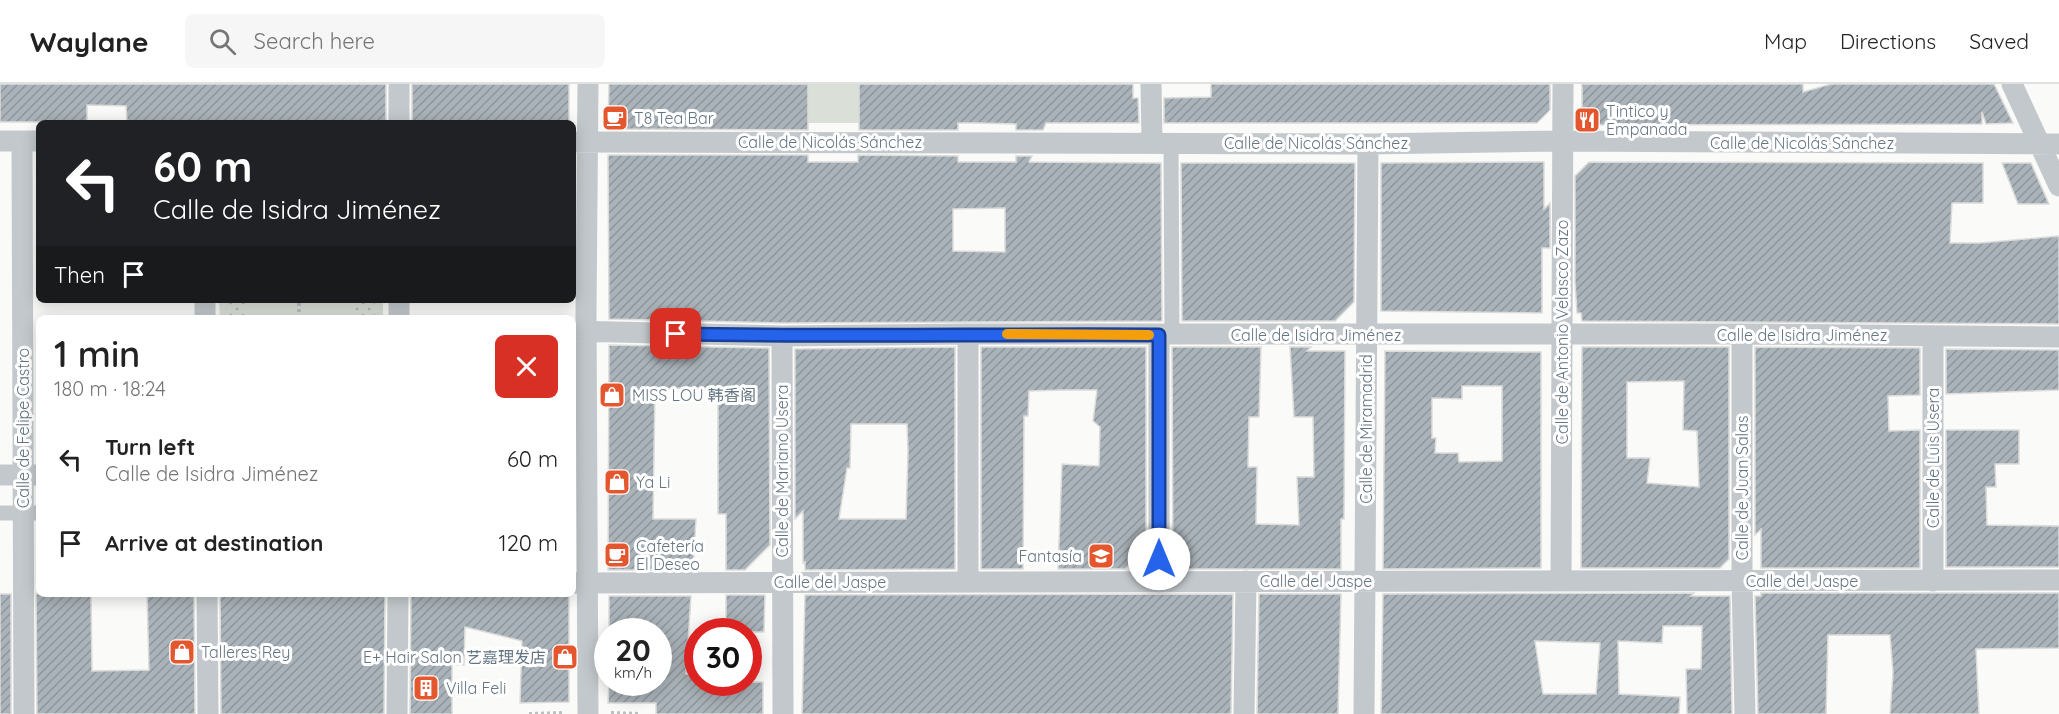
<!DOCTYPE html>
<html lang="en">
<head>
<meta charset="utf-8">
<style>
  :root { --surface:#fff; --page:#f6f6f6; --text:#222; --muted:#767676; --line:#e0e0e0 }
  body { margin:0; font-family:Quicksand,"Noto Sans SC",sans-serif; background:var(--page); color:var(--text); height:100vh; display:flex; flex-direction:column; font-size:22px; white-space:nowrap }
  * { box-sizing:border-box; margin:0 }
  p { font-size:20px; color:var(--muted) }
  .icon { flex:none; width:33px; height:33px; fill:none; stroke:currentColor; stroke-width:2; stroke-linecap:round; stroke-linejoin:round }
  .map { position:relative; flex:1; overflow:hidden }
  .sheet { position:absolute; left:36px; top:231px; width:540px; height:282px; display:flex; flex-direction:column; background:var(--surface); border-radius:9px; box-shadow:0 3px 15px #0003 }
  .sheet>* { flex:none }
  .hud { position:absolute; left:36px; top:36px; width:540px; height:183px; border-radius:9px; box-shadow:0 3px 15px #0003; background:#202124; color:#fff; overflow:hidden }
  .speed { position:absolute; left:594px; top:534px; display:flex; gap:12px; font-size:30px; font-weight:700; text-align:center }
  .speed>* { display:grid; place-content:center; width:78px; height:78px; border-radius:50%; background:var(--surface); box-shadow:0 3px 15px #0003; line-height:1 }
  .speed small { font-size:15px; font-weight:400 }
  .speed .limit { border:9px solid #d22; background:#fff; color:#111 }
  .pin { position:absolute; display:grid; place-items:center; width:51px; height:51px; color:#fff; margin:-26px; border-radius:12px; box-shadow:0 3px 9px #0006 }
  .me { position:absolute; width:66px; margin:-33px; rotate:0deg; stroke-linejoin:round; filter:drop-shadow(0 0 4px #0008) }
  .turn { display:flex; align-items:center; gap:21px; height:126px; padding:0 18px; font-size:27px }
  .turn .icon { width:78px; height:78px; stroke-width:2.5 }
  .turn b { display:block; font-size:42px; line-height:51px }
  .then { display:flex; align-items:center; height:57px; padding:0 18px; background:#0003; gap:12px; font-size:22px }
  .round { display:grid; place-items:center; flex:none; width:63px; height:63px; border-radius:9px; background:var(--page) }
  .summary { display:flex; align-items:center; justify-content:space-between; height:102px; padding:0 18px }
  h1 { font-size:36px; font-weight:600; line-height:45px }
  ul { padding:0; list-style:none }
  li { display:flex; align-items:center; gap:18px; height:84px; padding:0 18px }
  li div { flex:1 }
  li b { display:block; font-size:22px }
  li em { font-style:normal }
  header { display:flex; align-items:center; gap:36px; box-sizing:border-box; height:84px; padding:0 30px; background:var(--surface); border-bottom:2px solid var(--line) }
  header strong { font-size:28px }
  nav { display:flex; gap:33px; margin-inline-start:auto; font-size:21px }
  .search { width:420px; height:54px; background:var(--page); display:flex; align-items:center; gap:15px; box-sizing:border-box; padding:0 21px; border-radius:9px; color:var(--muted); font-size:22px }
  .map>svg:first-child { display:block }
</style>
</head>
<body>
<header>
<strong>Waylane</strong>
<div class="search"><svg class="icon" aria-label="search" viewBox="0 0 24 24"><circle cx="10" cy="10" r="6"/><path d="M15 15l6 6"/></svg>Search here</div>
<nav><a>Map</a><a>Directions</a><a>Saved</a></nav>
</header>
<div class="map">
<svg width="2059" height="630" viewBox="0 0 2059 630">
  <defs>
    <pattern id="garden-dots" width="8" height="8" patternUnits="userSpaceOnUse" patternTransform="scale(1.5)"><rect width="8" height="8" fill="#dadfd7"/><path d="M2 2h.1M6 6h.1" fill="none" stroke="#b4b9b4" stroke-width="1.8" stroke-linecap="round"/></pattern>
    <pattern id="building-hatch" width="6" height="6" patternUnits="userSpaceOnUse" patternTransform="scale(1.5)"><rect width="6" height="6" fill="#aab3b9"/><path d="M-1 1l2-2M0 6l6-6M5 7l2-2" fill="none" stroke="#8e969c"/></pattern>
  </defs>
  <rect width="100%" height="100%" fill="#fafaf8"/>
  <path fill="#dadfd7" d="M808 0H859V39H808Z
    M219 216H383V234H220Z"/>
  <path fill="url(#garden-dots)" d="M226 216H250L248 218V234H226Z
    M350 216H375V234H353V218Z"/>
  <path fill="url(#building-hatch)" stroke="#dcdcda" stroke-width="1.5" fill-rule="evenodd" d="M0 0H386V37L311 39 127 38 126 22 87 21V38H0Z
    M412 0H569V39L412 37Z
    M609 0H808V46L608 45Z
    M859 0H1133V14H1138L1139 39H1046L1043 46H1016V40L978 39H958V46H859Z
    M1211 0H1550V26L1537 39H1164V14L1211 13Z
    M1582 0H1803V8L1831 0H1994L2013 39 1986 40 1982 28V40L1582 41Z
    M608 71H808V78H858V71L958 72V78H1016V72H1032L1029 78 1161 79 1162 237 782 239 609 235ZM1005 124V168L953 167V125Z
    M1544 78V125L1550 119V164H1542V229L1381 227V79Z
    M1589 78 1983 79V119H1952L1950 159H1980L2059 152V240L1582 237 1581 229H1577L1575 199V92Z
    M1181 79H1355L1354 218 1335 237H1182Z
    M2002 79H2031L2049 120H2018Z
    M609 261 769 264 770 461 745 486H726V430H718V305L686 304 655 305 653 435H696L693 486H608Z
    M955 263V485L805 486V478L803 479V427L795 435V265ZM851 340H907L908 367 906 435H839L847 384H850Z
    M981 263H1146V463L1125 485H1058L1062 380 1099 382 1100 343 1093 337 1097 306H1063L1029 307 1028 332H1024L1023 485H981Z
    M1172 263H1261L1259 333H1249L1248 383H1257L1256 440 1299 441 1297 393H1314L1313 333H1294L1290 263H1311L1307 267H1345L1344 435H1341V485H1173Z
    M1582 263H1729V475L1720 484H1581ZM1684 297 1683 346 1697 347 1699 403 1647 399 1650 374H1627V298Z
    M1755 263 1920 264V311L1888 312 1889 347 1920 346V484H1761V445L1755 451Z
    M1946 265 2059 266V306L1946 310Z
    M1385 267 1541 268V484L1383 485ZM1462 302H1502V377L1459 378 1458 369H1435L1436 354H1432V314L1462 315Z
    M1946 346H2019V380H1995L1996 403H1986L1987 441 2059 442V483H1946Z
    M1694 509 1691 512H1730L1732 630H1687L1686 585H1701L1702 542H1663L1662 559 1618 557 1619 610 1680 613 1679 630H1381L1383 510ZM1535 557 1600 559 1596 610H1543Z
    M1761 509H2059V564L1976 565 1979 630H1890L1893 589 1890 551H1828L1826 630H1758L1755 512H1761Z
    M0 510H11V630H0Z
    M36 510H91L92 587 149 586 147 510H194L195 630H37Z
    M220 510H385L384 630H221Z
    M551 510 569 511V618L520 619 522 557 465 543 464 581H452V630H410L411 511Z
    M1233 510 1231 630H802L805 511Z
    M1259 510H1341L1338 630H1257Z
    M726 511H765L764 548H726Z
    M609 512H691L686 590H696L695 598H763V630H656V619H608L609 598H658V548H609Z"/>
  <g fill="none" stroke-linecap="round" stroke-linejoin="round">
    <path stroke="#bbbfc2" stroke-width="4" stroke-dasharray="3 3" stroke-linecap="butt" d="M299 234V216
      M611 629 640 630
      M529 630 565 629"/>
    <path stroke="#c3c8cc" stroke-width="15" d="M1171 58 1172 251
      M0 429H39"/>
    <path stroke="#c3c8cc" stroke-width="21" d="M1151 0 1152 58
      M2012 0 2059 102
      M399 39V0
      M0 57H39
      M22 57 24 630
      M573 58 1368 60 1563 57 2059 60
      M205 216V234
      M399 216V234
      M573 247 782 252 968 250H1742L2059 253
      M968 250V498
      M1742 250V497L1745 630
      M782 252 783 630
      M1933 252V497
      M0 391H39
      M1561 497 1563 0
      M1159 498V251
      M573 499 2059 496
      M207 510 208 630
      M397 630 398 510
      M588 630 586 229 588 0
      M1244 630 1246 497
      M1364 630 1368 60"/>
  </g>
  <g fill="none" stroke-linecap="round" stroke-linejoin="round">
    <g stroke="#184099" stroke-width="15">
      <path id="route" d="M676 250C837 253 998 250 1159 251V475"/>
    </g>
    <use href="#route" stroke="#2563eb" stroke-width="10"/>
    <path stroke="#f59e0b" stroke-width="10" d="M1007 250 1149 251"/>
  </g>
  <defs>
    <g id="cafe-square" transform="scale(1.35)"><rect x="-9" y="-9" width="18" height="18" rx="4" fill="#e4572e" stroke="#fff"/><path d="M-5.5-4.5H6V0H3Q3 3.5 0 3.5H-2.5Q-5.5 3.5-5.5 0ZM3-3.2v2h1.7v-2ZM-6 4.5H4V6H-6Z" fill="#fff"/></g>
    <g id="restaurant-square" transform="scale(1.35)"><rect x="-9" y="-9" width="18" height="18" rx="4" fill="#e4572e" stroke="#fff"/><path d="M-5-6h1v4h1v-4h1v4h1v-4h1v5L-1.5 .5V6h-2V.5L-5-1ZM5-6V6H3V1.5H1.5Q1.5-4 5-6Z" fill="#fff"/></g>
    <g id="shop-square" transform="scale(1.35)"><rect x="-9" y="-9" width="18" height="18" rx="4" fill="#e4572e" stroke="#fff"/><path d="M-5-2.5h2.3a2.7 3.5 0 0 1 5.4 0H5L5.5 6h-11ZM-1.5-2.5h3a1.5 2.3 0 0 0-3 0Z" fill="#fff"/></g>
    <g id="school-square" transform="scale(1.35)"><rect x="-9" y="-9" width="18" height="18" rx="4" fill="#e4572e" stroke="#fff"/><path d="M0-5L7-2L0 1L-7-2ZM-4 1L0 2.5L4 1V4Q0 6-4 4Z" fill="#fff"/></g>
    <g id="building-square" transform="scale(1.35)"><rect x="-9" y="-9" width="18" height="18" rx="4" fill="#e4572e" stroke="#fff"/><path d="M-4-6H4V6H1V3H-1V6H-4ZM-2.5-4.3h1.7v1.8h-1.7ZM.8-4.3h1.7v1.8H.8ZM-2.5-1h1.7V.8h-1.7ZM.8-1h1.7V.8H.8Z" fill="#fff"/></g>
  </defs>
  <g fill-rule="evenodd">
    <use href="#cafe-square" x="615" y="34"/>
    <use href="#restaurant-square" x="1587" y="36"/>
    <use href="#shop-square" x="612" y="311"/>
    <use href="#shop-square" x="617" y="398"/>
    <use href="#cafe-square" x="617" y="471"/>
    <use href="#school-square" x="1101" y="472"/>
    <use href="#shop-square" x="182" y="568"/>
    <use href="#shop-square" x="565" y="573"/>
    <use href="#building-square" x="426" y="604"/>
  </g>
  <g text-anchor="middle" stroke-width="6" stroke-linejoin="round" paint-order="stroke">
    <g font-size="16" fill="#657683" stroke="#fff" text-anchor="start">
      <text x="1606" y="33">Tintico y<tspan x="1606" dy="18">Empanada</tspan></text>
      <text x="634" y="40">T8 Tea Bar</text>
      <text x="632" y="317">MISS LOU 韩香阁</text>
      <text x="636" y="404">Ya Li</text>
      <text x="636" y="468">Cafetería<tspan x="636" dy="18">El Deseo</tspan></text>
      <text x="1082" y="478" text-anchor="end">Fantasía</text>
      <text x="201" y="574">Talleres Rey</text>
      <text x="546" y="579" text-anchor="end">E+ Hair Salon 艺嘉理发店</text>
      <text x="446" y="610">Villa Feli</text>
    </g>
    <g font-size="16" fill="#657683" stroke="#fff">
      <text x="830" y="64">Calle de Nicolás Sánchez</text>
      <text x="1316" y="65">Calle de Nicolás Sánchez</text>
      <text x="1802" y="65">Calle de Nicolás Sánchez</text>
      <text transform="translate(1562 248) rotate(-90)" y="6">Calle de Antonio Velasco Zazo</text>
      <text x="1316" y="257">Calle de Isidra Jiménez</text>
      <text x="1802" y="257">Calle de Isidra Jiménez</text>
      <text transform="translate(23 344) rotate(-90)" y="6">Calle de Felipe Castro</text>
      <text transform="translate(1366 345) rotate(-90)" y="6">Calle de Miramadrid</text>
      <text transform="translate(1933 374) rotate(-90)" y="6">Calle de Luis Usera</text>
      <text transform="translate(782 387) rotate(-90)" y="6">Calle de Mariano Usera</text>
      <text transform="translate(1742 404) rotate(-90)" y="6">Calle de Juan Salas</text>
      <text x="1316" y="503">Calle del Jaspe</text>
      <text x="1802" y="503">Calle del Jaspe</text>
      <text x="830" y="504">Calle del Jaspe</text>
    </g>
  </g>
</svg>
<div class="speed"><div>20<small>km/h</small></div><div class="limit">30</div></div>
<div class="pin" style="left:676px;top:250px;background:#d93025"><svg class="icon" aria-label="arrive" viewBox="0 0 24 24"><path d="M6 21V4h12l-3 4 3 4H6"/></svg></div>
<svg class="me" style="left:1159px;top:475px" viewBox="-20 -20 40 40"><circle r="19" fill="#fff"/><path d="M0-13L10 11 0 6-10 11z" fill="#2563eb"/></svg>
<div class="hud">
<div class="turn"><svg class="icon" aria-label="left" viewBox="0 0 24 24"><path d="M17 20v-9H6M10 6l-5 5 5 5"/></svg><div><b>60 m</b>Calle de Isidra Jiménez</div></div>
<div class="then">Then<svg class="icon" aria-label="arrive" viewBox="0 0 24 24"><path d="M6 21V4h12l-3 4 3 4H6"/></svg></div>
</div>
<section class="sheet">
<div class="summary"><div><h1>1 min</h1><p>180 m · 18:24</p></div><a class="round" style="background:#d93025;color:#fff"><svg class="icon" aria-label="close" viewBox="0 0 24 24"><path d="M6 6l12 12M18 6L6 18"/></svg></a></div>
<ul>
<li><svg class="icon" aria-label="left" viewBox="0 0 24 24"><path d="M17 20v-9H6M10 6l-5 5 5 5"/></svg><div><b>Turn left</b><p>Calle de Isidra Jiménez</p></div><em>60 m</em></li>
<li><svg class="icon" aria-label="arrive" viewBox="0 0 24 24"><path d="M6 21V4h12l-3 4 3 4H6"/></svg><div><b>Arrive at destination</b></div><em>120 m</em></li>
</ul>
</section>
</div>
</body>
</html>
